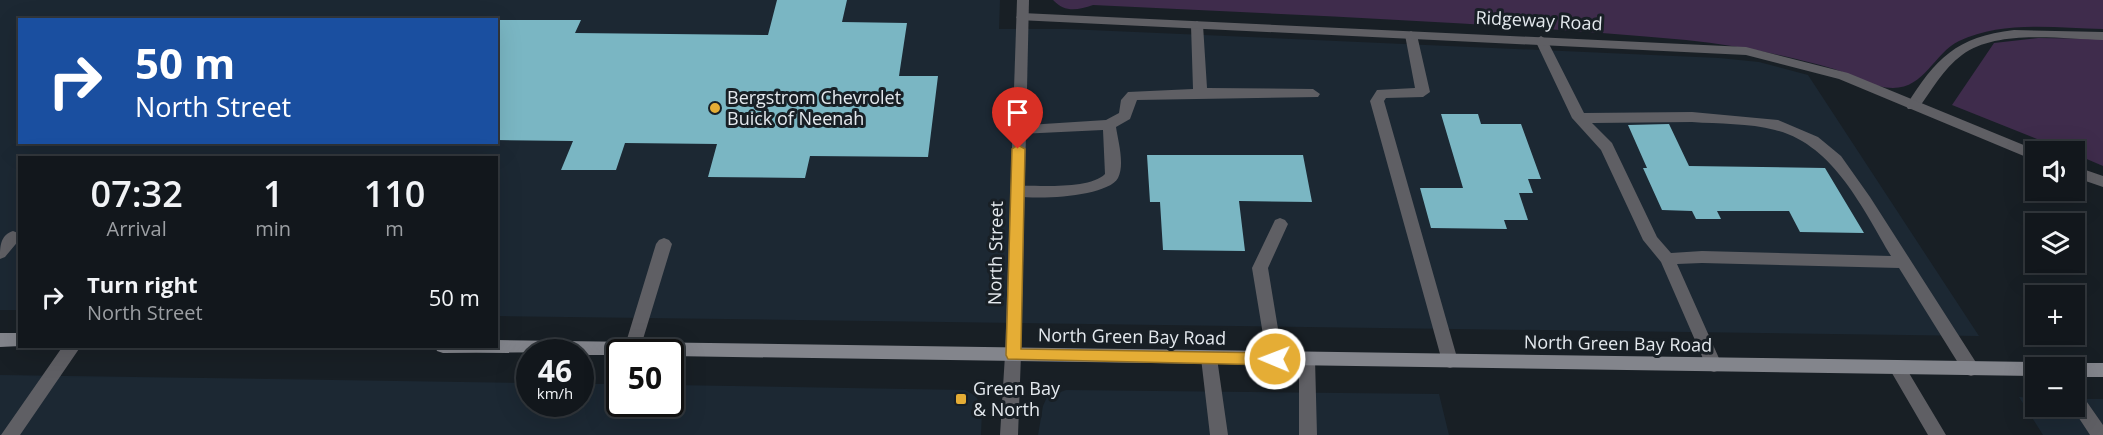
<!DOCTYPE html>
<html lang="en">
<head>
<meta charset="utf-8">
<style>
  :root { --surface:#12171c; --page:#1f2429; --text:#f1f3f6; --muted:#9c9fa3; --line:#31363b }
  body { margin:0; font-family:"Open Sans",sans-serif; background:var(--page); color:var(--text); height:100vh; display:flex; flex-direction:column; font-size:22px; white-space:nowrap }
  * { box-sizing:border-box; margin:0 }
  p { font-size:20px; color:var(--muted) }
  .icon { flex:none; width:33px; height:33px; fill:none; stroke:currentColor; stroke-width:2; stroke-linecap:round; stroke-linejoin:round }
  .map { position:relative; flex:1; overflow:hidden }
  .details { position:absolute; left:18px; top:156px; width:480px; height:192px; display:flex; flex-direction:column; background:var(--surface); border-radius:0px; box-shadow:0 6px 24px #0002,0 0 0 2px var(--line) }
  .details>* { flex:none }
  .guide { position:absolute; left:18px; top:18px; width:480px; height:126px; border-radius:0px; box-shadow:0 6px 24px #0002,0 0 0 2px var(--line); background:#1a4fa0; color:#fff; overflow:hidden }
  .fabs { position:absolute; left:2025px; top:141px; display:grid; gap:12px }
  .fabs a { display:grid; place-items:center; width:60px; height:60px; border-radius:0px; background:var(--surface); box-shadow:0 6px 24px #0002,0 0 0 2px var(--line); font-size:30px }
  .speed { position:absolute; left:516px; top:339px; display:flex; gap:12px; font-size:30px; font-weight:700; text-align:center }
  .speed>* { display:grid; place-content:center; width:78px; height:78px; border-radius:50%; background:var(--surface); box-shadow:0 6px 24px #0002,0 0 0 2px var(--line); line-height:1 }
  .speed small { font-size:15px; font-weight:400 }
  .speed .limit { border:3px solid #111; border-radius:9px; background:#fff; color:#111 }
  .pin { position:absolute; display:grid; place-items:center; width:51px; height:51px; color:#fff; margin:-62px -26px; border-radius:50% 50% 50% 0; rotate:-45deg; box-shadow:0 0 6px #0007 }
  .pin .icon { rotate:45deg }
  .me { position:absolute; width:66px; margin:-33px; rotate:271deg; stroke-linejoin:round; filter:drop-shadow(0 0 4px #0008) }
  .turn { display:flex; align-items:center; gap:21px; height:126px; padding:0 18px; font-size:27px }
  .turn .icon { width:78px; height:78px; stroke-width:2.5 }
  .turn b { display:block; font-size:42px; line-height:51px }
  .eta { display:flex; justify-content:space-evenly; align-items:center; height:102px; text-align:center }
  .eta b { font-size:36px; font-weight:600; line-height:42px }
  ul { padding:0; list-style:none }
  li { display:flex; align-items:center; gap:18px; height:78px; padding:0 18px }
  li div { flex:1 }
  li b { display:block; font-size:22px }
  li em { font-style:normal }
  .map>svg:first-child { display:block }
</style>
</head>
<body>
<div class="map">
<svg width="2103" height="435" viewBox="0 0 2103 435">
  <rect width="100%" height="100%" fill="#181f25"/>
  <path fill="#1c2833" fill-rule="evenodd" d="M0 0H1000L999 29H1067L1719 58 1759 62 1808 75 1979 336 497 316 496 158H20L19 310H0ZM20 20H496V142H20Z
    M0 375 529 383 530 404H580L581 384H619L620 404H670L671 385 965 390 976 396 982 410 981 435H0Z
    M1066 390 1439 394 1449 435H1038L1043 406 1047 397Z
    M2019 397 2035 398 2036 406H2074L2075 399H2103V435H2043Z"/>
  <path fill="#3f2c4c" d="M1053 0H2103V29C2056 28 2003 20 1959 41 1934 53 1925 88 1893 88 1874 88 1853 75 1834 69 1786 55 1736 45 1686 40 1489 22 1291 15 1093 5 1078 10 1065 13 1053 0Z
    M2038 38 2103 39V166L2075 154 2074 152 2067 151 1952 105 1994 43Z"/>
  <path fill="#7ab6c3" d="M777 0H847L842 22 907 23 899 76H938L928 157 810 156 805 178 708 177 717 144 625 143 616 170H561L573 141 496 140V20H581L575 33 768 35Z
    M1441 114H1478L1481 124H1521L1541 179H1528L1533 193H1519L1528 220H1504L1507 229 1431 228 1420 188H1463Z
    M1669 124 1689 166 1825 168 1864 233 1800 232 1789 211H1717L1721 219H1696L1692 211 1662 210 1643 168H1647L1628 125Z
    M1147 155H1303L1312 202 1239 201 1245 251 1163 250 1160 202H1150Z"/>
  <g fill="none" stroke-linecap="round" stroke-linejoin="round">
    <path fill="#5f5f64" fill-rule="evenodd" d="M1197 21 1203 25 1207 88 1313 89 1320 94 1318 97 1137 100 1130 119 1116 127C1118 141 1125 164 1118 178 1108 197 1032 201 1012 195L1010 191 1012 187 1017 186C1039 185 1089 190 1105 174L1103 130 1019 134 1012 129 1014 126 1106 120 1119 113 1121 100 1128 92 1193 89 1191 25Z
      M2014 30 2103 32V40C2061 39 1997 29 1962 55 1943 69 1931 91 1918 109H1908L1906 106C1936 58 1956 37 2014 30Z
      M1411 31 1417 35 1430 92 1423 97 1386 98 1384 101 1458 361 1456 366 1450 368 1444 366 1442 361 1370 101 1377 90 1415 88 1405 35Z
      M1541 36 1547 40 1584 113 1692 112 1778 120 1818 137 1841 156 1870 197 1977 364 1979 369 1977 374 1971 376 1965 374 1899 268 1702 263 1677 264 1722 365 1720 370 1714 372 1708 370 1661 262 1643 240 1601 150 1572 118 1535 40ZM1692 122C1719 124 1749 123 1775 130 1833 144 1863 209 1891 256L1702 251 1671 253 1657 237 1612 143 1592 123Z
      M1280 218 1285 220 1288 224 1268 268 1283 359 1281 364 1275 366 1269 364 1267 359 1252 268 1275 220Z
      M13 231 18 233 20 239 5 257 0 259C0 247 0 235 13 231Z
      M664 238 669 240 672 244 640 349 639 352H625L624 349 656 244 659 240Z
      M63 346H81L20 435H1Z
      M1209 351 1215 353 1217 358 1228 435H1210L1201 358 1203 353Z
      M1307 352 1313 354 1315 359 1317 435H1299V359L1301 354Z
      M1897 361 1903 363 1946 435H1928L1889 368 1891 363Z
      M2074 390 2080 392 2103 425V435H2090L2071 406H2074Z"/>
    <path fill="#5f5f64" fill-rule="evenodd" d="M1022 13 1746 47 1848 73 2041 152H2036V160L2031 159 1839 79 1746 55 1018 20 1016 17Z
      M2074 166 2103 176V187L2074 177Z
      M1013 348 1019 350 1021 355 1018 435H1000L1005 355 1007 350Z"/>
    <path fill="#5f5f64" fill-rule="evenodd" d="M1017 0H1029L1021 355 1019 360 1013 362 1007 360 1005 355Z"/>
    <path fill="#83858c" fill-rule="evenodd" d="M0 333H20L21 346 0 347Z
      M496 340 2036 362 2042 364 2044 368H2036V376L670 356V352H620V355H580V352L443 353 437 351 435 346H496Z
      M2074 363H2103V377H2074V368H2067Z"/>
  </g>
  <path fill="#e5ad35" stroke="#957022" stroke-width="1.5" d="M1018 145 1025 149 1021 349 1275 353 1280 354 1283 359 1280 363 1275 365 1008 359 1006 355 1012 149Z"/>
  <g fill="#e5ad35" stroke="#181f25" stroke-width="2">
    <circle cx="715" cy="108" r="6"/>
    <rect x="955" y="393" width="12" height="12" rx="3"/>
  </g>
  <g text-anchor="middle" stroke-width="6" stroke-linejoin="round" paint-order="stroke">
    <g font-size="18" fill="#e4e9ee" stroke="#181f25">
      <text transform="translate(1539 21) rotate(3)" y="6">Ridgeway Road</text>
      <text transform="translate(996 253) rotate(-89)" y="6">North Street</text>
      <text transform="translate(1132 337) rotate(1)" y="6">North Green Bay Road</text>
      <text transform="translate(1618 344) rotate(1)" y="6">North Green Bay Road</text>
    </g>
    <g font-size="18" fill="#e4e9ee" stroke="#181f25" text-anchor="start">
      <text x="727" y="104">Bergstrom Chevrolet<tspan x="727" dy="21">Buick of Neenah</tspan></text>
      <text x="973" y="395">Green Bay<tspan x="973" dy="21">&amp; North</tspan></text>
    </g>
  </g>
</svg>
<div class="fabs">
<a><svg class="icon" aria-label="sound" viewBox="0 0 24 24"><path d="M4 9h4l5-4v14l-5-4H4zM17 9q2 3 0 6"/></svg></a>
<a><svg class="icon" aria-label="layers" viewBox="0 0 24 24"><path d="M12 4l9 5-9 5-9-5zM3 14l9 5 9-5"/></svg></a>
<a>+</a>
<a>−</a>
</div>
<div class="speed"><div>46<small>km/h</small></div><div class="limit">50</div></div>
<div class="pin" style="left:1018px;top:149px;background:#d93025"><svg class="icon" aria-label="arrive" viewBox="0 0 24 24"><path d="M6 21V4h12l-3 4 3 4H6"/></svg></div>
<svg class="me" style="left:1275px;top:359px" viewBox="-20 -20 40 40"><circle r="17" fill="#e5ad35" stroke="#fff" stroke-width="3"/><path d="M0-11L8 9 0 5-8 9z" fill="#fff"/></svg>
<div class="guide">
<div class="turn"><svg class="icon" aria-label="right" viewBox="0 0 24 24"><path d="M7 20v-9h11M14 6l5 5-5 5"/></svg><div><b>50 m</b>North Street</div></div>
</div>
<section class="details">
<div class="eta">
<div><b>07:32</b><p>Arrival</p></div>
<div><b>1</b><p>min</p></div>
<div><b>110</b><p>m</p></div>
</div>
<ul>
<li><svg class="icon" aria-label="right" viewBox="0 0 24 24"><path d="M7 20v-9h11M14 6l5 5-5 5"/></svg><div><b>Turn right</b><p>North Street</p></div><em>50 m</em></li>
</ul>
</section>
</div>
</body>
</html>
